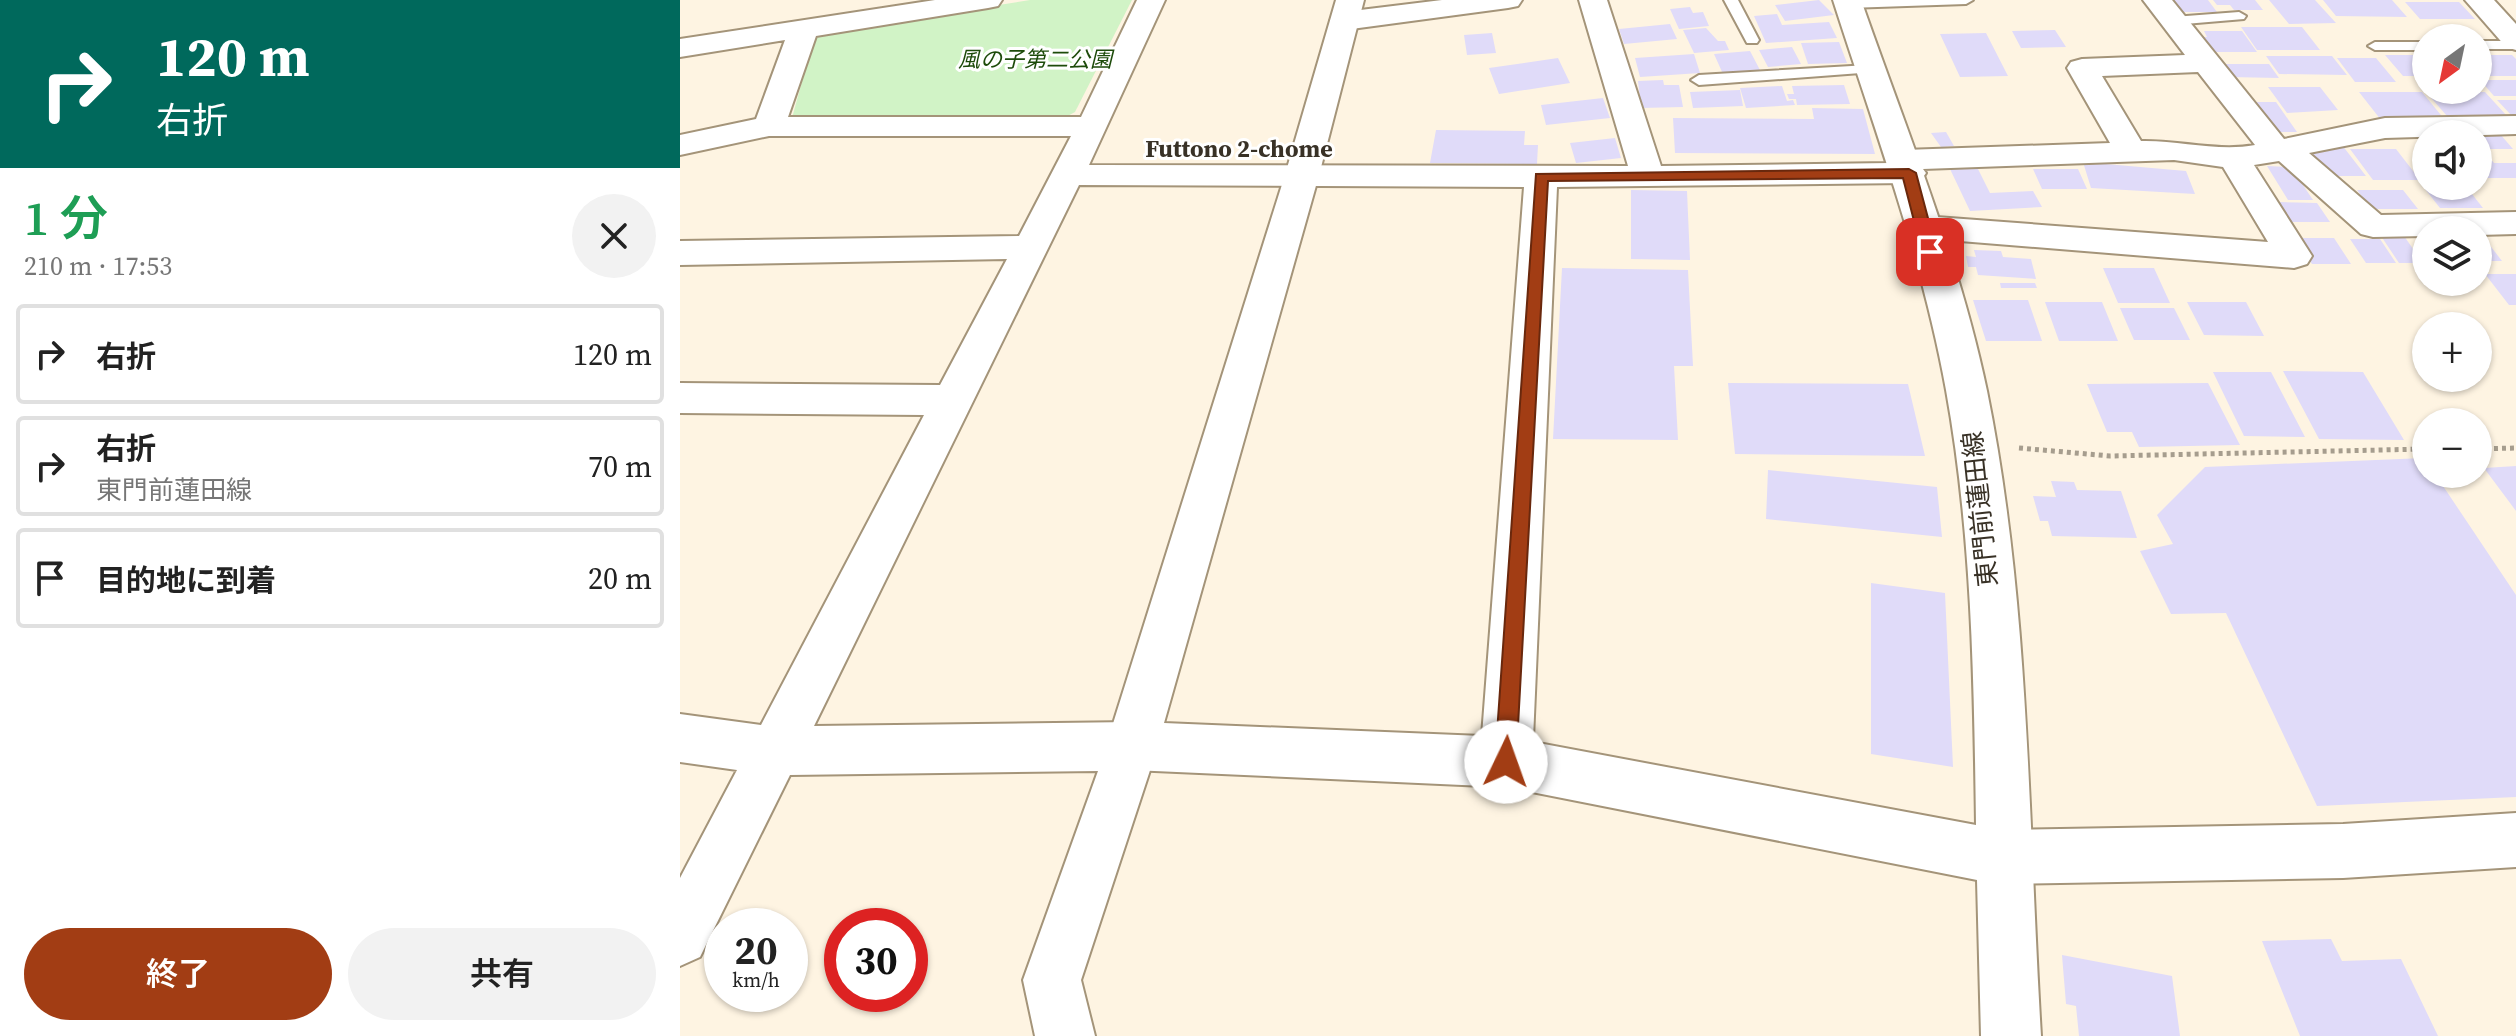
<!DOCTYPE html>
<html lang="ja">
<head>
<meta charset="utf-8">
<style>
  :root { --surface:#fff; --page:#f2f2f2; --text:#222; --muted:#767676; --line:#e0e0e0; --accent:#a23d14 }
  body { margin:0; font-family:"Source Serif 4","Noto Sans JP",serif; background:var(--page); color:var(--text); height:100vh; display:flex; flex-direction:column; font-size:30px; white-space:nowrap }
  * { box-sizing:border-box; margin:0 }
  p { font-size:26px; color:var(--muted) }
  .icon { flex:none; width:44px; height:44px; fill:none; stroke:currentColor; stroke-width:2; stroke-linecap:round; stroke-linejoin:round }
  .map { position:relative; flex:1; overflow:hidden }
  .side { display:flex; flex-direction:column; background:var(--surface); width:680px }
  .side>* { flex:none }
  .hud { background:#00695c; color:#fff; overflow:hidden }
  .needle { width:52px; rotate:213deg }
  .controls { position:absolute; left:1732px; top:24px; display:grid; gap:16px }
  .controls a { display:grid; place-items:center; width:80px; height:80px; border-radius:50%; background:var(--surface); box-shadow:0 2px 6px #0004; font-size:40px }
  .speed { position:absolute; left:24px; top:908px; display:flex; gap:16px; font-size:40px; font-weight:700; text-align:center }
  .speed>* { display:grid; place-content:center; width:104px; height:104px; border-radius:50%; background:var(--surface); box-shadow:0 2px 6px #0004; line-height:1 }
  .speed small { font-size:20px; font-weight:400 }
  .speed .limit { border:12px solid #d22; background:#fff; color:#111 }
  .pin { position:absolute; display:grid; place-items:center; width:68px; height:68px; color:#fff; margin:-34px; border-radius:16px; box-shadow:0 4px 12px #0006 }
  .me { position:absolute; width:88px; margin:-44px; rotate:3deg; stroke-linejoin:round; filter:drop-shadow(0 0 6px #0008) }
  .turn { display:flex; align-items:center; gap:28px; height:168px; padding:0 24px; font-size:36px }
  .turn .icon { width:104px; height:104px; stroke-width:2.5 }
  .turn b { display:block; font-size:56px; line-height:68px }
  .round { display:grid; place-items:center; flex:none; width:84px; height:84px; border-radius:42px; background:var(--page) }
  .head { display:flex; align-items:center; justify-content:space-between; height:136px; padding:0 24px }
  h1 { font-size:48px; font-weight:600; line-height:60px; color:#1e9e55 }
  .action { display:flex; gap:16px; margin-top:auto; padding:16px 24px }
  .action a { flex:1; height:92px; border-radius:48px; background:var(--accent); color:#fff; font-size:32px; font-weight:600; line-height:92px; text-align:center }
  .action a+a { background:var(--page); color:var(--text) }
  ul { padding:0; list-style:none }
  li { display:flex; align-items:center; gap:24px; height:100px; margin:0 16px 12px; padding:0 8px; border:4px solid var(--line); border-radius:8px }
  li div { flex:1 }
  li b { display:block; font-size:30px }
  li em { font-style:normal }
  main { display:flex; flex:1; min-height:0 }
  .map>svg:first-child { display:block }
</style>
</head>
<body>
<main>
<section class="side">
<div class="hud">
<div class="turn"><svg class="icon" aria-label="right" viewBox="0 0 24 24"><path d="M7 20v-9h11M14 6l5 5-5 5"/></svg><div><b>120 m</b>右折</div></div>
</div>
<div class="head"><div><h1>1 分</h1><p>210 m · 17:53</p></div><a class="round"><svg class="icon" aria-label="close" viewBox="0 0 24 24"><path d="M6 6l12 12M18 6L6 18"/></svg></a></div>
<ul>
<li><svg class="icon" aria-label="right" viewBox="0 0 24 24"><path d="M7 20v-9h11M14 6l5 5-5 5"/></svg><div><b>右折</b></div><em>120 m</em></li>
<li><svg class="icon" aria-label="right" viewBox="0 0 24 24"><path d="M7 20v-9h11M14 6l5 5-5 5"/></svg><div><b>右折</b><p>東門前蓮田線</p></div><em>70 m</em></li>
<li><svg class="icon" aria-label="arrive" viewBox="0 0 24 24"><path d="M6 21V4h12l-3 4 3 4H6"/></svg><div><b>目的地に到着</b></div><em>20 m</em></li>
</ul>
<div class="action"><a>終了</a><a>共有</a></div>
</section>
<div class="map">
<svg width="1836" height="1036" viewBox="0 0 1836 1036">
  <rect width="100%" height="100%" fill="#fef4e2"/>
  <path fill="#d1f3c6" d="M350 0H452L395 112 380 120 112 118 135 34Z"/>
  <path fill="#e0dbf9" d="M1139 0 1154 15 1105 21 1095 5Z
    M1494 0H1528L1537 12H1503Z
    M1533 0H1575L1583 10H1554L1550 5H1537Z
    M1589 0H1635L1656 23 1609 24Z
    M1643 0H1712L1727 17 1656 16Z
    M1725 2H1779L1795 19H1740Z
    M1010 7 1013 13 1023 12 1029 26 999 29 990 9Z
    M1097 14 1102 25 1149 22 1157 38 1086 43 1074 16Z
    M990 24 997 39 944 44 939 29Z
    M1561 27H1622L1640 50H1577Z
    M1026 28 1038 41H1045L1049 50 1014 53 1003 30Z
    M1375 30 1386 47 1341 48 1332 31Z
    M1524 31H1562L1577 52H1530L1520 37H1527Z
    M812 33 816 53 787 55 784 35Z
    M1306 33 1328 76 1280 77 1260 34Z
    M1159 42 1167 63 1128 64 1121 43Z
    M1112 47 1121 64 1088 67 1079 50Z
    M1070 51 1080 70 1043 74 1034 54Z
    M1014 54 1020 73 960 77 955 58Z
    M1705 55H1746V76H1723Z
    M1798 55H1832L1836 59V76H1798Z
    M1586 56H1652L1667 75 1599 74Z
    M878 58 890 83 819 94 809 68Z
    M1657 58H1696L1716 82H1675Z
    M1540 64H1589L1599 78 1549 77Z
    M983 80 984 85H999L1003 107 961 108 958 81Z
    M1800 80H1836V96H1814Z
    M1164 85 1170 104 1117 105 1116 99H1109L1107 94H1114L1112 86Z
    M1102 86 1107 101 1113 100 1115 105 1066 108 1060 88Z
    M1588 87H1640L1658 110 1607 113Z
    M1060 90 1063 106 1013 108 1010 92Z
    M1679 92H1742L1765 120H1701Z
    M1746 92H1805L1827 116H1767Z
    M923 98 930 118 866 125 861 105Z
    M1817 100H1836V116H1832Z
    M1568 102H1596L1617 132H1588Z
    M1132 108 1183 109 1195 154 995 153 993 118 1134 119Z
    M756 130 845 131 844 145H858L857 164 750 163Z
    M1266 132 1274 146 1261 147 1251 133Z
    M1798 133 1820 134 1833 149H1802L1814 163H1836V178H1807L1798 167Z
    M935 138 941 158 896 163 890 143Z
    M1662 145 1686 176H1648L1628 149Z
    M1670 149H1716L1740 180H1693Z
    M1403 162 1506 171 1515 194 1411 188Z
    M1587 166 1611 167 1633 200H1608Z
    M1297 167 1310 193 1353 191 1362 207 1290 211 1270 169Z
    M1353 169H1398L1407 189H1362Z
    M1745 189H1788L1803 208H1760Z
    M951 190 1007 191 1010 260 951 259Z
    M1677 190H1723L1738 209H1691Z
    M1598 202 1637 203 1650 222H1610Z
    M1798 230 1822 261H1799Z
    M1701 236H1724L1743 263H1719Z
    M1616 238H1654L1671 264H1632Z
    M1670 239H1700L1716 263H1686Z
    M1294 250 1321 251 1323 257 1351 259 1356 279 1298 275 1296 267H1288L1286 256 1296 257Z
    M882 268 1008 270 1013 366H994L998 440 873 439Z
    M1423 268H1474L1490 303H1438Z
    M1805 274H1836V305H1829Z
    M1320 283H1355L1357 288H1321Z
    M1293 300H1348L1362 341H1306Z
    M1365 302H1422L1438 341H1379Z
    M1507 302H1566L1584 336 1524 335Z
    M1440 308H1494L1510 340H1454Z
    M1603 371 1683 372 1724 440 1639 439Z
    M1533 372H1591L1625 437 1564 436Z
    M1048 383 1228 384 1245 456 1055 454Z
    M1528 383 1560 445 1459 447 1452 432H1427L1407 384Z
    M1744 458 1746 474H1755L1836 595V797L1637 806 1546 613 1491 614 1460 551 1493 544 1477 515 1525 467Z
    M1836 466V511L1804 468Z
    M1088 470 1257 487 1262 537 1086 519Z
    M1371 481 1394 482 1397 490 1441 491 1457 538 1372 536 1368 521H1360L1353 496 1376 497Z
    M1191 583 1265 593 1273 767 1191 754Z
    M1651 939 1662 961 1721 959 1758 1036H1620L1582 941Z
    M1382 955 1492 976 1500 1036H1399L1396 1006 1386 1004Z"/>
  <g fill="none" stroke-linecap="round" stroke-linejoin="round">
    <g stroke="#a49479" stroke-width="4">
      <path id="lane" d="M1044 0H1058L1079 40 1077 43H1067Z
        M1167 0H1293L1286 4 1168 8 1161 4Z
        M1559 12 1566 16 1564 19 1493 25 1486 21 1493 17Z
        M1798 41H1836V49H1798Z
        M1746 42V50H1695L1688 46 1695 42Z
        M1189 65 1194 66V72L1019 85 1011 80 1019 75Z"/>
    </g>
    <g stroke="#a49479" stroke-width="4">
      <path id="street" d="M255 0H322L318 6 308 8 136 36 108 117H401L457 0H485L409 165 948 166 899 0H927L981 166 1210 163 1208 160 1212 153 1224 150 1430 143 1387 68 1391 62 1402 59 1505 55 1463 0H1492L1604 139 1705 118 1836 116V134L1705 138 1629 153 1701 215 1836 212V234L1798 235V230H1746V236L1693 237 1681 234 1599 161 1574 165 1632 256 1627 264 1614 268 1243 238 1231 235 1226 227 1231 219 1243 216 1588 242 1543 167 1494 160 1243 169 1246 173 1241 180 1229 183 877 187 852 762 844 779 826 787 808 779 800 762 844 187 399 185 134 726 452 722 470 729 478 746 401 980 415 1036H355L343 980 418 771 110 775 20 957 0 966V878L57 770 0 762V714L81 725 244 415 0 413V383L260 385 327 259 0 265V241L339 236 391 136H89L0 155V135L76 119 105 40 0 57V39ZM1518 72 1575 145C1538 152 1499 140 1461 141L1422 76Z
        M762 0H842L838 6 828 8 664 30 654 27 650 21 654 15 664 12Z
        M1785 0H1814L1836 24V50L1826 47Z
        M1836 813V867L1663 878 1321 884 1302 876 1294 857 1302 838 1321 830 1663 824Z"/>
    </g>
    <g stroke="#a49479" stroke-width="4">
      <path id="secondary" d="M656 0H684L639 175 484 723 826 737 1296 825C1294 680 1292 533 1266 390 1242 257 1194 128 1153 0H1181C1226 129 1279 257 1307 391 1350 603 1348 822 1361 1036H1301L1297 880 826 787 452 770 434 763 426 746 605 175Z"/>
    </g>
    <path stroke="#a69d8e" stroke-width="5" stroke-dasharray="4 4" stroke-linecap="butt" d="M1339 448 1430 456 1746 449
      M1798 449 1836 448"/>
    <use href="#lane" fill="#fff" fill-rule="evenodd"/>
    <use href="#street" fill="#fff" fill-rule="evenodd"/>
    <use href="#secondary" fill="#fff" fill-rule="evenodd"/>
  </g>
  <path fill="#a23d14" stroke="#69280d" stroke-width="2" d="M1229 169 1236 173 1257 252 1255 255 1242 252 1223 178 868 181 836 762 833 769 826 772 818 769 815 762 856 174Z"/>
  <g text-anchor="middle" stroke-width="6" stroke-linejoin="round" paint-order="stroke">
    <g font-size="22" font-style="italic" fill="#1d4b0a" stroke="#fff">
      <text x="355" y="67">風の子第二公園</text>
    </g>
    <g font-size="24" font-weight="bold" fill="#383126" stroke="#fff">
      <text x="559" y="157">Futtono 2-chome</text>
    </g>
    <g font-size="26" fill="#383126" stroke="#fff">
      <text transform="translate(1300 509) rotate(-96)" y="9">東門前蓮田線</text>
    </g>
  </g>
</svg>
<div class="controls">
<a><svg class="needle" viewBox="-14 -14 28 28"><path d="M0-13l5 13h-10z" fill="#e53935"/><path d="M0 13l5-13h-10z" fill="#767676"/></svg></a>
<a><svg class="icon" aria-label="sound" viewBox="0 0 24 24"><path d="M4 9h4l5-4v14l-5-4H4zM17 9q2 3 0 6"/></svg></a>
<a><svg class="icon" aria-label="layers" viewBox="0 0 24 24"><path d="M12 4l9 5-9 5-9-5zM3 14l9 5 9-5"/></svg></a>
<a>+</a>
<a>−</a>
</div>
<div class="speed"><div>20<small>km/h</small></div><div class="limit">30</div></div>
<div class="pin" style="left:1250px;top:252px;background:#d93025"><svg class="icon" aria-label="arrive" viewBox="0 0 24 24"><path d="M6 21V4h12l-3 4 3 4H6"/></svg></div>
<svg class="me" style="left:826px;top:762px" viewBox="-20 -20 40 40"><circle r="19" fill="#fff"/><path d="M0-13L10 11 0 6-10 11z" fill="#a23d14"/></svg>
</div>
</main>
</body>
</html>
